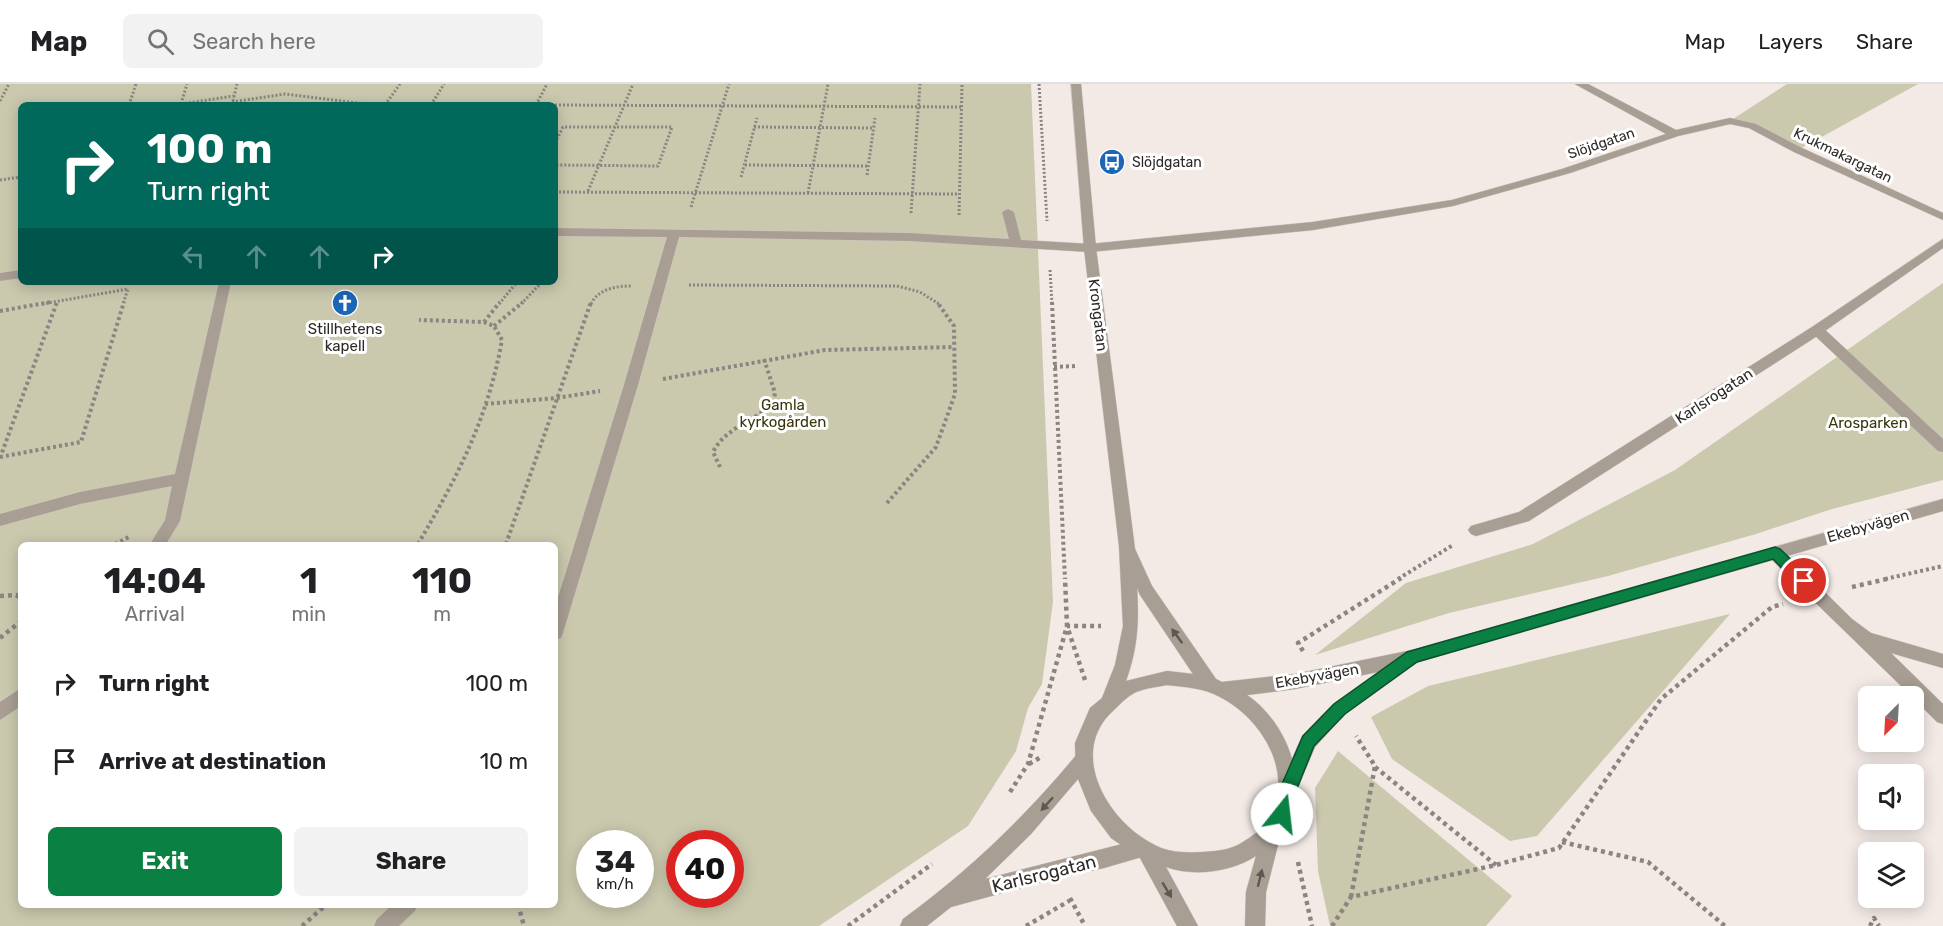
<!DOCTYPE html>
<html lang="en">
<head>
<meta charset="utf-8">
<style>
  :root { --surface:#fff; --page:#f2f2f2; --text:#202124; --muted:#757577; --line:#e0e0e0; --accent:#0b8043 }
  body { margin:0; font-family:Rubik,sans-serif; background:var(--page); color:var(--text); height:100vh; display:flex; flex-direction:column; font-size:22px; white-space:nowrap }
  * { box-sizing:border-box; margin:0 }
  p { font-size:20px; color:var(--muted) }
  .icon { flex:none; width:33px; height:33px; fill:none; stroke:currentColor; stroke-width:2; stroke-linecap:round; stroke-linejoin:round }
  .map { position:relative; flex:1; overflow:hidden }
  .sheet { position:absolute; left:18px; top:458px; width:540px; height:366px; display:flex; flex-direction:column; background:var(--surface); border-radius:9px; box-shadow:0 3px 15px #0003 }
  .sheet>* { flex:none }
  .guide { position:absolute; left:18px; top:18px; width:540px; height:183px; border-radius:9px; box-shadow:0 3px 15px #0003; background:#00695c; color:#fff; overflow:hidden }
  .needle { width:39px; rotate:204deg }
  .fabs { position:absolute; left:1858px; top:602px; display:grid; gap:12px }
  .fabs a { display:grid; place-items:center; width:66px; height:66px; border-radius:9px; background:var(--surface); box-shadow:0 3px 15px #0003; font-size:30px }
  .speed { position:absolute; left:576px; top:746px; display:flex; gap:12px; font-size:30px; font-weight:700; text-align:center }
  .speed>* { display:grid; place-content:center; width:78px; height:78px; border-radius:50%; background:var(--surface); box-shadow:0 3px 15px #0003; line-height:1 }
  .speed small { font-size:15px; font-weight:400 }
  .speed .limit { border:9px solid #d22; background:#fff; color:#111 }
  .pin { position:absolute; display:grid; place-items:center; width:51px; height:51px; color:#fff; margin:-26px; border:3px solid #fff; border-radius:50%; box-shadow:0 2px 6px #0007 }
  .me { position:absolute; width:66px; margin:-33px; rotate:16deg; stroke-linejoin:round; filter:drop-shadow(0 0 4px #0008) }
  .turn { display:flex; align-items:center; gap:21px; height:126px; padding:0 30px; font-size:27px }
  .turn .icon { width:78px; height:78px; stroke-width:2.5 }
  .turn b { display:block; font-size:42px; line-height:51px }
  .lanes { display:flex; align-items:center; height:57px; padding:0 30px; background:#0003; justify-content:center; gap:30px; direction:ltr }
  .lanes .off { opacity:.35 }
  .eta { display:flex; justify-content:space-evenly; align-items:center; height:102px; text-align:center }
  .eta b { font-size:36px; font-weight:700; line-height:42px }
  .primary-button { display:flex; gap:12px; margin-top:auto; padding:12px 30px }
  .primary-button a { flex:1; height:69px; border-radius:9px; background:var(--accent); color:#fff; font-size:24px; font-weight:700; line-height:69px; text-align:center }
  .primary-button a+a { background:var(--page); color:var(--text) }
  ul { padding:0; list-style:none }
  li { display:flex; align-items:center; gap:18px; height:78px; padding:0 30px }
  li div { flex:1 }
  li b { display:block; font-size:22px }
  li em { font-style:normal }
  header { display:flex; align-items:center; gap:36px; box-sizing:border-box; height:84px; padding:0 30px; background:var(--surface); border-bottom:2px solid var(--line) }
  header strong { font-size:28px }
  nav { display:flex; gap:33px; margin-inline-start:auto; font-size:21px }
  .search { width:420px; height:54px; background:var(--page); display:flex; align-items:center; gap:15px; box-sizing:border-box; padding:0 21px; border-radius:9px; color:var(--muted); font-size:22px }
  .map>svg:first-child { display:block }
</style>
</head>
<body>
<header>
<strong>Map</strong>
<div class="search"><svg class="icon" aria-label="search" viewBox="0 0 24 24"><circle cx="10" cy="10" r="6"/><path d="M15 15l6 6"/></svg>Search here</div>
<nav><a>Map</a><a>Layers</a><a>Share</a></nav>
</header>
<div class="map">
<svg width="1943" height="842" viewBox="0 0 1943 842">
  <rect width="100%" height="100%" fill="#f3eae6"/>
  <path fill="#cac8ad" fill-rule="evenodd" d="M0 0H1031L1053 518 1042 600 1028 624 1016 667 968 742 819 842H0ZM21 21H555V198H21ZM21 460H555V820H21ZM590 759H640V810H590ZM680 759H730V810H680Z
    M1787 0H1918L1798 66 1752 42 1730 37Z
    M1943 199V396L1832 425 1756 450 1608 492 1449 529 1315 571 1406 499 1533 460 1675 386Z
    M1730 530 1537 752 1510 757 1392 675 1371 633 1428 602Z
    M1338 667 1512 812 1486 842H1330L1318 787 1315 704Z"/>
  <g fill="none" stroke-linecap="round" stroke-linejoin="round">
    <g stroke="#cfc7c4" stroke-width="1">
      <path id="service" d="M1008 125 1014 128 1021 156 1090 160 1096 164 1090 168 909 157 679 153 638 301 563 549 561 554 555 556V523L624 301 667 153 555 152V144L909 149 1009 155 1002 128Z
        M21 186V194L0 197V189Z
        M219 198H231L180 437 166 460H150L165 436 172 402 80 420 0 442V430L80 408 175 390Z
        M1817 242 1822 243 1943 355V368L1938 367 1812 249 1811 246Z
        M1775 463 1781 465 1852 535 1871 549 1943 570V584L1891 569 1943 620V640L1937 638C1883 583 1825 529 1769 473L1767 469 1769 465Z
        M21 604V622L0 636V618Z
        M393 820H418L415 827 399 842H374L377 835Z"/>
    </g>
    <g stroke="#cfc7c4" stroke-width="1">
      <path id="minor" d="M1575 0H1588L1676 46 1730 34 1756 40 1802 64 1943 129V136L1794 68 1749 44 1730 40 1678 52 1570 89 1453 122 1313 146 1090 168 1084 164 1090 160 1313 138 1452 116 1562 85 1666 50Z
        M1943 155V164L1822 249 1529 437 1476 452 1471 450 1468 446 1471 442 1519 428 1812 243Z
        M1943 415V427L1412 580 1406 578 1404 573 1406 568 1412 566Z
        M1084 667 1090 669 1093 675 1090 681 1031 750 985 795 1138 756 1145 758 1148 765 1145 772 1104 784 1054 795 951 823 927 842H900L903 835C969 787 1026 732 1078 669Z"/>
    </g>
    <g stroke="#cfc7c4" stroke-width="1">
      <path id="tertiary" d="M1071 0H1081L1096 164 1135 465 1152 502 1216 595 1222 598 1295 590 1412 566 1418 568 1420 573 1418 578 1345 630 1315 663 1296 708 1292 727 1281 749 1266 808 1265 842H1245L1246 808 1256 772C1231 788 1194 793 1166 783L1198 842H1177L1140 774 1111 754 1091 727 1076 690 1075 659 1090 624 1102 614 1115 581 1123 542 1119 462 1084 164ZM1137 504 1140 511 1193 590 1167 587 1126 597C1138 563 1139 539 1137 504ZM1378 588 1333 620 1302 652 1292 675C1285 650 1268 625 1247 611L1295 605ZM1167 601C1185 603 1204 604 1220 613 1263 635 1297 692 1267 738 1261 746 1251 753 1243 758 1231 766 1217 767 1204 768 1185 769 1167 769 1151 759 1105 734 1067 666 1115 625 1121 619 1128 612 1136 608 1146 604 1157 603 1167 601Z"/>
    </g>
    <path stroke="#8b8582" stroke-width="3" stroke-dasharray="2 2" stroke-linecap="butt" d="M1039 0 1047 137
      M0 17 9 0
      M232 18 285 10 366 20 551 21
      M181 20 234 12
      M181 20 187 0
      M129 21 136 0
      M232 21 237 0
      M385 21 400 0
      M431 21 444 0
      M536 21 547 0
      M555 21 962 23
      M754 43 873 44
      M555 59 563 43H672L658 82 555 81
      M745 81 869 82
      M867 91 875 34
      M741 93 757 34
      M0 96 21 93
      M588 107 633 0
      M555 108 959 110
      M808 109 828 0
      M691 123 729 0
      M911 129 920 0
      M959 131 962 0
      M1050 186 1052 220
      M689 201 897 202 920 208 939 220
      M42 220 128 205 123 220
      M499 220 517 198
      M521 220 542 198
      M591 220C598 205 616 202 631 202"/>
    <path stroke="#8b8582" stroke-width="4" stroke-dasharray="3 3" stroke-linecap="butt" d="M1052 218 1065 495
      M0 227 51 218
      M484 238 500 218
      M494 242 523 218
      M1054 283 1076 282
      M663 295 825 266 954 263
      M485 320 557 314 600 307
      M0 373 81 358 124 218
      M0 374 57 218
      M720 383 713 368C725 344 754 337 773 320L775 309 764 275
      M887 419 936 363 955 310 954 242 937 218
      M115 460 129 453
      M418 460C458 392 488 334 502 256L494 242 484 238 419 236
      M506 460 591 218
      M1398 495 1453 461
      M1885 495 1943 482"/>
    <path stroke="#8b8582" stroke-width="4.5" stroke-dasharray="4 4" stroke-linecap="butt" d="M1852 503 1891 494
      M0 512 16 511 21 514
      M0 554 21 537
      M1303 567 1298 559 1401 494
      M1085 596 1067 542H1101
      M1029 680 1043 672
      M1375 683 1496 781
      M1010 708 1028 680 1067 542 1065 494
      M1562 758 1648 778 1725 842
      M1298 778 1312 842
      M1351 813 1375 682 1356 652
      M1070 814 1085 842
      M518 820 524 842
      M302 842 327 820
      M848 842 932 780
      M1026 842 1069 817
      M1332 842 1351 813 1496 781 1559 764 1661 615 1772 523 1783 520
      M1870 842 1874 834 1879 842"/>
    <use href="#service" fill="#a89e93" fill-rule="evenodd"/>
    <use href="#minor" fill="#a89e93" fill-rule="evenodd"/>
    <use href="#tertiary" fill="#a89e93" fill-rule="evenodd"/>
  </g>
  <defs><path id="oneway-solid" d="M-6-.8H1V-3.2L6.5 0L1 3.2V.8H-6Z" transform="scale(1.5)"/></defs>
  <g fill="#5e5853">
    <use href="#oneway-solid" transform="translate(1177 552) rotate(-126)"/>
    <use href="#oneway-solid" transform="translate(1047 720) rotate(132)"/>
    <use href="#oneway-solid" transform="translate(1260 794) rotate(-76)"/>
    <use href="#oneway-solid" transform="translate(1167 806) rotate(59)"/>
  </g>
  <path fill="#0b8043" stroke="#07532c" stroke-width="1.5" d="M1775 463 1780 465 1809 493 1811 497 1809 501H1798L1773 475 1417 578 1345 630 1314 662 1296 707 1288 736 1282 738 1276 736 1273 730 1279 707 1303 652 1334 620 1407 568Z"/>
  <defs>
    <g id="bus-disc" transform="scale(1.35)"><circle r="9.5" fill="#1d65b5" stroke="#fff"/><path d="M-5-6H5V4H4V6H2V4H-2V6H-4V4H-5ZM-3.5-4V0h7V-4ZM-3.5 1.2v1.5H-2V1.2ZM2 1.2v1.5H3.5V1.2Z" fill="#fff"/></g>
    <g id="church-disc" transform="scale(1.35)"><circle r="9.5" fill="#1d65b5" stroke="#fff"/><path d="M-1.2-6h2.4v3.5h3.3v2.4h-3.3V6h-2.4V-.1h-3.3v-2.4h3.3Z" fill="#fff"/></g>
  </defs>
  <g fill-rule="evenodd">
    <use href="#bus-disc" x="1112" y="78"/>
    <use href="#church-disc" x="345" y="219"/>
  </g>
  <g text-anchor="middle" stroke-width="6" stroke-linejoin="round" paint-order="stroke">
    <g font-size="14" fill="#2d2a28" stroke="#fff">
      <text transform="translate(1601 59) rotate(-19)" y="5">Slöjdgatan</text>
      <text transform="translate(1843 71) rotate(26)" y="5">Krukmakargatan</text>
    </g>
    <g font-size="14" fill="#2d2a28" stroke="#fff" text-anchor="start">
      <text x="1132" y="83">Slöjdgatan</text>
    </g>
    <g font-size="15" fill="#2d2a28" stroke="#fff">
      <text transform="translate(1098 231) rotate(83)" y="5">Krongatan</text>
      <text transform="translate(1714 312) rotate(-33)" y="5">Karlsrogatan</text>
      <text transform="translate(1868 442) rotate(-16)" y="5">Ekebyvägen</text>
      <text transform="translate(1317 592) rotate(-10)" y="5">Ekebyvägen</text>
    </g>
    <g font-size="15" fill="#2d2a28" stroke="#fff">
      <text x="345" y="250">Stillhetens<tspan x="345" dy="17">kapell</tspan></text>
    </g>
    <g font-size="15" fill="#39340b" stroke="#fff">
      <text x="783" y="326">Gamla<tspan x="783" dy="17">kyrkogården</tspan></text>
      <text x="1868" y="344">Arosparken</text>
    </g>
    <g font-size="18" fill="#2d2a28" stroke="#fff">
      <text transform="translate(1044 790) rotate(-14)" y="6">Karlsrogatan</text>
    </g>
  </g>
</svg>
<div class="fabs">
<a><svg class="needle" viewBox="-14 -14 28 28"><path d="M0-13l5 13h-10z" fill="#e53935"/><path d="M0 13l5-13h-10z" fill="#757577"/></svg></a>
<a><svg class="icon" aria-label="sound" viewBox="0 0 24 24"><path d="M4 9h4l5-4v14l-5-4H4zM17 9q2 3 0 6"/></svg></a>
<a><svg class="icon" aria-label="layers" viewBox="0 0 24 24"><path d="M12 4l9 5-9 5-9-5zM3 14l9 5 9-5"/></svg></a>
</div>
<div class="speed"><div>34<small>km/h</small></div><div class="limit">40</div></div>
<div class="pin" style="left:1804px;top:497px;background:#d93025"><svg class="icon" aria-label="arrive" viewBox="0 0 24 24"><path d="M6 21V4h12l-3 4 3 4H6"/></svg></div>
<svg class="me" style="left:1282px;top:730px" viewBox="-20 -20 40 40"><circle r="19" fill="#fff"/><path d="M0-13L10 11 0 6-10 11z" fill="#0b8043"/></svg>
<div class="guide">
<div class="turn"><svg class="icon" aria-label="right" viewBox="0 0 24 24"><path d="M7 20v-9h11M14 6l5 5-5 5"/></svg><div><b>100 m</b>Turn right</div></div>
<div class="lanes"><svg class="icon off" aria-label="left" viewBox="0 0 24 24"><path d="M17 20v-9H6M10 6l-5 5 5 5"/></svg><svg class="icon off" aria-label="ahead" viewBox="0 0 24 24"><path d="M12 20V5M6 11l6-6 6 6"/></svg><svg class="icon off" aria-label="ahead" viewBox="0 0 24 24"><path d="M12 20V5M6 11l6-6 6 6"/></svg><svg class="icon" aria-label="right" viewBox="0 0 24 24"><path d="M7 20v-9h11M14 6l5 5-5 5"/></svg></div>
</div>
<section class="sheet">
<div class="eta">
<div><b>14:04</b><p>Arrival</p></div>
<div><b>1</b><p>min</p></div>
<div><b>110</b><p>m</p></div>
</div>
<ul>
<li><svg class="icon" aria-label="right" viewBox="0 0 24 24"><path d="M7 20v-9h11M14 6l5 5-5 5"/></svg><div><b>Turn right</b></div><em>100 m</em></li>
<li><svg class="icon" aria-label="arrive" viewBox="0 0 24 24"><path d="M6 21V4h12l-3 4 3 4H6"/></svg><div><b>Arrive at destination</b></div><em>10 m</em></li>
</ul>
<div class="primary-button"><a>Exit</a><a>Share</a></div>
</section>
</div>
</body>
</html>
